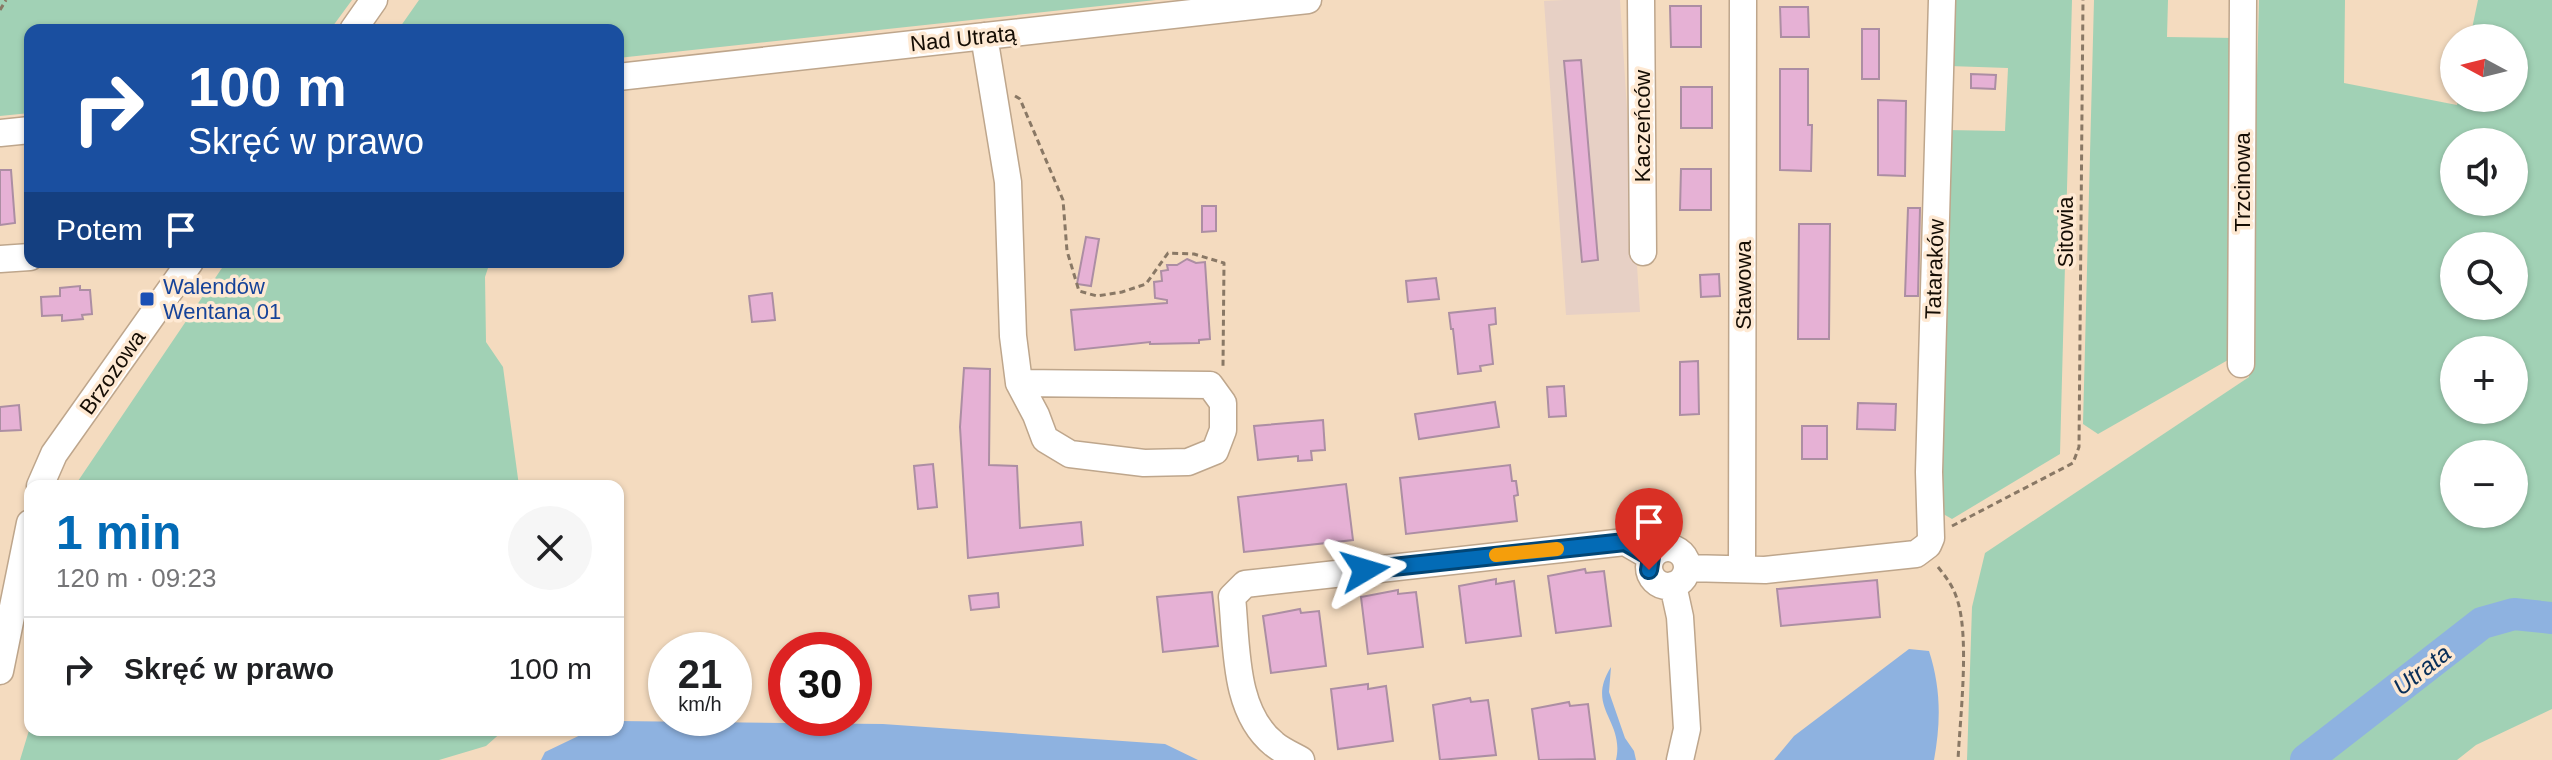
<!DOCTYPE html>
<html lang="pl">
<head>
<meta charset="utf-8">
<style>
  :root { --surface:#fff; --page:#f6f6f6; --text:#202124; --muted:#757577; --line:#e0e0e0; --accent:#036bb6 }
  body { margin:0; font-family:Helvetica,sans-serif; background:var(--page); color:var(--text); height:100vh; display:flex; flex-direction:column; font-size:30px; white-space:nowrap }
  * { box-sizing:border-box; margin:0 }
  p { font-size:26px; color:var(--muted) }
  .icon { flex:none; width:44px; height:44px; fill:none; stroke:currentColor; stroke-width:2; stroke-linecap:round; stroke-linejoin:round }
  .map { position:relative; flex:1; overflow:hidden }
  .details { position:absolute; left:24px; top:480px; width:600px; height:256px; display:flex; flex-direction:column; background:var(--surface); border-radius:16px; box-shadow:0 2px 6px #0004 }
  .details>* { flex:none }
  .top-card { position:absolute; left:24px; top:24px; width:600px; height:244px; border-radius:16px; box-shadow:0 2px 6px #0004; background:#1a4fa0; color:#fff; overflow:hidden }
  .needle { width:52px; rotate:277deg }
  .fabs { position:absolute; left:2440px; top:24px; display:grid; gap:16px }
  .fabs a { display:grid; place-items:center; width:88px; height:88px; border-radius:50%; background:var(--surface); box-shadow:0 2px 6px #0004; font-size:40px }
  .speed { position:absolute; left:648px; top:632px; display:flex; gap:16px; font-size:40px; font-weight:700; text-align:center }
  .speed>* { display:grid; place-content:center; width:104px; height:104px; border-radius:50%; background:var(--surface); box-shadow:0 2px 6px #0004; line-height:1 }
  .speed small { font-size:20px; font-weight:400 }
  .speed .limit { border:12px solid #d22; background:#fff; color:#111 }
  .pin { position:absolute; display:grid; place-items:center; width:68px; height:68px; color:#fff; margin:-82px -34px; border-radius:50% 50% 50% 0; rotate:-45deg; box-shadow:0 0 8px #0007 }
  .pin .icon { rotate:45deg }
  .me { position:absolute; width:88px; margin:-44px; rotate:83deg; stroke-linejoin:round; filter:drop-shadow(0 0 6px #0008) }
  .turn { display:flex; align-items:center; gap:28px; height:168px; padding:0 32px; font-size:36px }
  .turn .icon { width:104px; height:104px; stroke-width:2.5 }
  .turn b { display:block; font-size:56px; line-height:68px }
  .then { display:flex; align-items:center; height:76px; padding:0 32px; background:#0003; gap:16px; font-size:30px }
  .round { display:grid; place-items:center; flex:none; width:84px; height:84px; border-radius:42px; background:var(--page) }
  .overview { display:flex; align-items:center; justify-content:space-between; height:136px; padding:0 32px }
  h1 { font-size:48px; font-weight:700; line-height:60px; color:var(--accent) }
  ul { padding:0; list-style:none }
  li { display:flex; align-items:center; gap:24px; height:104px; padding:0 32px; border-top:2px solid var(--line) }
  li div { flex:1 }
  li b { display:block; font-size:30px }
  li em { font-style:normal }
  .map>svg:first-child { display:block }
</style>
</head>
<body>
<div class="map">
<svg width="2552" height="760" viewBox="0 0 2552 760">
  <rect width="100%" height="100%" fill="#f4dbbf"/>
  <path fill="#e7d0c5" d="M1564 0H1620L1640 312 1566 315 1544 1Z"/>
  <path fill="#a1d1b5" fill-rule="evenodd" d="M0 0H352L330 30H30V113L0 116Z
    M419 0H1156L618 58V30H398Z
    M1951 0H2072L2060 454 1952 519 1938 511 1946 130 2005 131 2008 68 1949 66Z
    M2094 0H2168L2167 37 2236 38 2228 360 2098 434 2083 424Z
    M2259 0H2345L2344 83 2457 105 2459 98H2514V38H2470L2478 0H2552V709L2476 745 2457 760H1967L1972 607 1985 553 2249 377ZM2454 142H2514V202H2454ZM2454 246H2514V306H2454ZM2454 350H2514V410H2454ZM2454 454H2514V514H2454Z
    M226 262H490L485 277 486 342 503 367 519 486H78V481Z
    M30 727V730H504L486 746 439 760H20Z"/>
  <path fill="#8eb2e0" d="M1909 649 1929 651C1941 688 1941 722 1934 760H1774L1794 736Z
    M1611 667 1609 692 1625 738 1634 751 1636 760H1616C1625 720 1585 708 1611 667Z
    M618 721 883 724 1165 744 1198 760H541L545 752 591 730H618Z"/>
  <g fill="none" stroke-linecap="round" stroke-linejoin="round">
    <path stroke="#8eb2e0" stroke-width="32" d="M2306 760 2482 623 2514 614 2552 618"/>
  </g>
  <path fill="#e6b1d5" stroke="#ac8ea3" stroke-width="2" d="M1670 6H1701V47H1671Z
    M1780 7H1808L1809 37H1781Z
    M1862 29H1879V79H1862Z
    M1581 60 1598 260 1582 262 1564 61Z
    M1780 69H1808V125H1812L1811 171 1780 170Z
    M1971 74 1996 75 1995 89 1971 88Z
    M1681 87H1712V128H1681Z
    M1878 100 1906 101 1905 176 1878 175Z
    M1681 169H1711V210H1680Z
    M0 170H11L15 223 0 225Z
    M1202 206H1216V231L1202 232Z
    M1908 208H1920L1918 296H1905Z
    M1799 224H1830L1829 339H1798Z
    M1086 237 1099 239 1091 286 1077 284Z
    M1187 259 1196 263 1205 262 1210 339 1199 340V343L1150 344V342L1075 350 1071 310 1167 303V300L1155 298 1154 282 1162 281 1161 271 1168 270 1167 265H1177Z
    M1719 274 1720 296 1701 297 1700 275Z
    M1436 278 1439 299 1408 302 1406 281Z
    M80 286V290H90L92 314 82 315 83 319 62 321V315L42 316 41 297 60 296V288Z
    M772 293 775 320 752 322 749 296Z
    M1495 308 1496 324 1489 325 1493 364 1480 366 1481 371 1458 374 1453 329H1451L1449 313Z
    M1698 361 1699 414 1680 415V362Z
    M964 368 990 369 989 465 1017 466 1020 528 1081 522 1083 545 968 558 960 427Z
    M1564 386 1566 416 1549 417 1547 387Z
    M1495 402 1499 427 1419 439 1415 414Z
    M1858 403 1896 404 1895 430 1857 429Z
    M19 405 21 430 0 431V407Z
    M1323 420 1325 450 1311 451 1312 460 1298 461V456L1258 460 1254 426Z
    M1802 426H1827V459H1802Z
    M933 464 937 507 918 509 914 466Z
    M1510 465 1512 481H1516L1518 495 1514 496 1517 521 1406 534 1400 478Z
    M1346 484 1353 540 1244 552 1238 497Z
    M1585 569 1586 573 1604 571 1611 626 1556 633 1548 576Z
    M1496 579V584L1514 581 1521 636 1466 643 1459 586Z
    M1877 580 1880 617 1781 626 1777 589Z
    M1398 590V594L1416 592 1423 647 1368 654 1361 597Z
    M1212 592 1218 646 1163 652 1157 597Z
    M998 593 999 607 971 610 969 596Z
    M1300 609 1301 613 1319 611 1326 666 1271 673 1263 616Z
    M1368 684V689L1386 686 1393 741 1338 749 1331 689Z
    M1470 698 1471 702 1488 700 1496 755 1440 760 1433 705Z
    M1569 702 1570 706 1588 704 1595 759 1539 760 1532 709Z"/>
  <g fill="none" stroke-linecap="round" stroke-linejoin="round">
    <g stroke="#bea68c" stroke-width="29">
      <path id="minor" d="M1641 0 1643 252
        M353 30 374 0
        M984 36 1008 182 1013 336 1019 383 1036 415 1045 439 1070 454 1144 463 1188 462 1215 451 1223 430V403L1210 385 1019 383
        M618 77 1308 0
        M0 133 30 130
        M0 259 30 257
        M2241 364 2243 0
        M40 486 54 454 190 262
        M1649 567a19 19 0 1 1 38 0a19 19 0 1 1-38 0Z
        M1687 568 1765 570 1916 554 1928 545 1931 538 1929 472 1942 0
        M1742 569 1743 0
        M1673 585 1680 617 1687 729 1680 760
        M0 671 30 523
        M1301 760C1292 755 1281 750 1274 744 1233 711 1237 645 1232 597L1245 584 1625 542 1651 557"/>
    </g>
    <path stroke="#897865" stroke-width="3" stroke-dasharray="6 4" stroke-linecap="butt" d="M0 10 6 0
      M1015 96 1020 99 1063 200 1067 251 1079 291 1097 296 1122 292 1146 284 1168 253 1194 254 1224 263 1223 366
      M1952 526 2073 463 2079 447 2083 0
      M1938 567C1946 577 1953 586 1957 599 1970 637 1960 718 1958 760"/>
    <use href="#minor" stroke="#fff" stroke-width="26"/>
  </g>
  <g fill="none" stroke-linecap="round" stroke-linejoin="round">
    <g stroke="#024676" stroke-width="20">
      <path id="route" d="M1365 570 1625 542 1651 557 1649 570"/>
    </g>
    <use href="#route" stroke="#036bb6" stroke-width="14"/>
    <path stroke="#f59e0b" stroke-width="14" d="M1496 555 1557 549"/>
  </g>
  <rect fill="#1a4fb4" stroke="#fee9d3" stroke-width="3" x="139" y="291" width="16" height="16" rx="4"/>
  <g text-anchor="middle" stroke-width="7" stroke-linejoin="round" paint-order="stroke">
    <g font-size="22" fill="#150d04" stroke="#fee9d3">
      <text transform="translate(963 38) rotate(-6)" y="8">Nad Utratą</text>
      <text transform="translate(1642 126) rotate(-90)" y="8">Kaczeńców</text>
      <text transform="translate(2242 182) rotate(-90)" y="8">Trzcinowa</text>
      <text transform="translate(2065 232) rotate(-90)" y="8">Sitowia</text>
      <text transform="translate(1934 269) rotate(-88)" y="8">Tataraków</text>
      <text transform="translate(1743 285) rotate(-90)" y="8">Stawowa</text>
      <text transform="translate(112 372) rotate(-55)" y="8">Brzozowa</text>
    </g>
    <g font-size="22" fill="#164399" stroke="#fee9d3" text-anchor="start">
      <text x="163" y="294">Walendów<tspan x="163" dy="25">Wentana 01</tspan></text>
    </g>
    <g font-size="24" font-style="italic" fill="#092f59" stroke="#fee9d3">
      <text transform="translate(2422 670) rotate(-38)" y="8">Utrata</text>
    </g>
  </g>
</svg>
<div class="fabs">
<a><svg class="needle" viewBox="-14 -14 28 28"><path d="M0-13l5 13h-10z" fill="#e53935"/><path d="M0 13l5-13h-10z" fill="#757577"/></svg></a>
<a><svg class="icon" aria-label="sound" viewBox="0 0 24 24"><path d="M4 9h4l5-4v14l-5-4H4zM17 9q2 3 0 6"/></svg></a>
<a><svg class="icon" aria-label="search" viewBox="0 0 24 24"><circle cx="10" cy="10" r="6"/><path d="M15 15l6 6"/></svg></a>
<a>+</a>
<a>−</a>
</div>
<div class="speed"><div>21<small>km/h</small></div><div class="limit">30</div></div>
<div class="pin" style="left:1649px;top:570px;background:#d93025"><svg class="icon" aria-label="arrive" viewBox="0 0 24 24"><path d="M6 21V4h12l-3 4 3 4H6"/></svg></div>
<svg class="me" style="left:1365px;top:570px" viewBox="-20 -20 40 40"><path d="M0-17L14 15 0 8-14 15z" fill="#036bb6" stroke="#fff" stroke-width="4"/></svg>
<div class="top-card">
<div class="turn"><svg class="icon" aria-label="right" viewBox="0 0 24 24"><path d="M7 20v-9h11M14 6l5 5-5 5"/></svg><div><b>100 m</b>Skręć w prawo</div></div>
<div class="then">Potem<svg class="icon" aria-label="arrive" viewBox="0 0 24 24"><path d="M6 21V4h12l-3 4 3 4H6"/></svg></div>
</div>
<section class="details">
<div class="overview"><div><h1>1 min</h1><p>120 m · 09:23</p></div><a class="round"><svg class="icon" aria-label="close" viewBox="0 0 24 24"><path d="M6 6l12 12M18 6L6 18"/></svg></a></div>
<ul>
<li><svg class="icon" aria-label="right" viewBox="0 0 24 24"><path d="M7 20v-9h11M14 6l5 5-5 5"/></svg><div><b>Skręć w prawo</b></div><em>100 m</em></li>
</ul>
</section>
</div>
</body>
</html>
